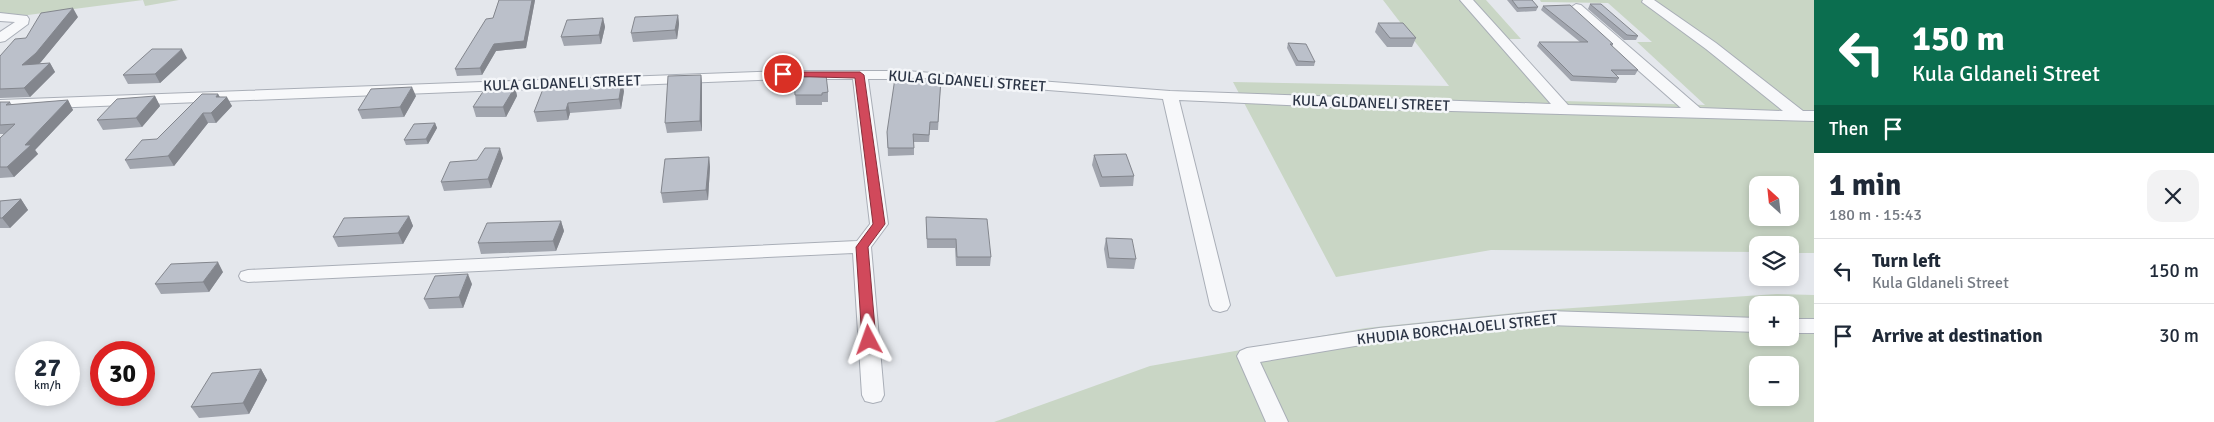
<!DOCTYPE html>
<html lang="en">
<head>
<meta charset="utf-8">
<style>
  :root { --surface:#fff; --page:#f2f2f3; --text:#1f2937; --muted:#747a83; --line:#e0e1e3 }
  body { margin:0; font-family:Signika,sans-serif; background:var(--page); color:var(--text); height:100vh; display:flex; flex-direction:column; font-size:19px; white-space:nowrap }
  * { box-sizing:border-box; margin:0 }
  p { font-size:16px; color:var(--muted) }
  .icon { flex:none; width:28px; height:28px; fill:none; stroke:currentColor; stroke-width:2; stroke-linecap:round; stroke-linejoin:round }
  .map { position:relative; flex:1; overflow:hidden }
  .drawer { display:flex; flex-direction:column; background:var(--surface); width:400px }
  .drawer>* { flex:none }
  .hud { background:#0b6e4f; color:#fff; overflow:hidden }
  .needle { width:32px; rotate:333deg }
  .tools { position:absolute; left:1749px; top:176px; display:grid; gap:10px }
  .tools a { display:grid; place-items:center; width:50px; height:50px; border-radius:10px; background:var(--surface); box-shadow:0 2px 8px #0003; font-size:25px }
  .speed { position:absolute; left:15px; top:341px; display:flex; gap:10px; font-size:25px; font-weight:700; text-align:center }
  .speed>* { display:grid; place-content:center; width:65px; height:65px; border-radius:50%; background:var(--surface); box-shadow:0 2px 8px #0003; line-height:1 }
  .speed small { font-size:12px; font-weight:400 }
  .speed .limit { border:8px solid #d22; background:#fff; color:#111 }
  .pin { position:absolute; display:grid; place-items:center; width:42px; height:42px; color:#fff; margin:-21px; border:2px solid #fff; border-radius:50%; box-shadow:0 1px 5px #0007 }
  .me { position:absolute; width:55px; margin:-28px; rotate:356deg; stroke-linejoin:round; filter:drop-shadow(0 0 4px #0008) }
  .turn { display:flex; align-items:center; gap:18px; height:105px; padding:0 15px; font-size:22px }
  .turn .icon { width:65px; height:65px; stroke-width:2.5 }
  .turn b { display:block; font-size:35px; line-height:42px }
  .then { display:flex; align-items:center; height:48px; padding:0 15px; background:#0003; gap:10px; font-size:19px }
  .round { display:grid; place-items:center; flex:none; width:52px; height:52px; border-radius:15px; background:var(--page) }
  .summary { display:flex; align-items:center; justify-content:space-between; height:85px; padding:0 15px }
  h1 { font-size:30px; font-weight:700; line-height:38px }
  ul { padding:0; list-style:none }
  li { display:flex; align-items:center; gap:15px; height:65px; padding:0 15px; border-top:1px solid var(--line) }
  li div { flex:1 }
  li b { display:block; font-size:19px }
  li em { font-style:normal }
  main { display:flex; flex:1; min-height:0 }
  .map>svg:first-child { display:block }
</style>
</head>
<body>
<main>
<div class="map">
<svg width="1814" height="422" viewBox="0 0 1814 422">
  <rect width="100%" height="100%" fill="#e4e7ec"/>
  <path fill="#c9d6c5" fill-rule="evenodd" d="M0 0H179L145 6 143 0 28 15 0 14Z
    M1383 0H1486L1521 39H1508L1563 101 1705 105 1637 42H1652L1608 3 1541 2 1540 0H1814V253H1790V245H1758L1757 252 1491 250 1336 277 1233 82 1449 86ZM1758 185H1790V218H1758Z
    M1776 294 1814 295V422H994L1150 366 1366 328 1544 310ZM1758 305H1790V338H1758ZM1758 365H1790V398H1758Z"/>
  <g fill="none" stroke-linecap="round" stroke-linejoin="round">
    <g stroke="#a9aeb7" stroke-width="2">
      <path id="minor" d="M1460 0H1473L1568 105 1681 108 1571 11 1570 8 1576 4 1581 5 1700 108 1783 111 1706 49 1642 2 1643 0H1654L1716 43 1803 111H1814V121L1376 109 1179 100 1230 305 1227 310 1220 312 1213 310 1210 305 1163 99 906 79H868L888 224 871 247 884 395 881 401 873 403 865 401 862 395 853 253 248 282 241 280 239 276 241 272 248 270 857 241 870 224 853 79H783L0 110V100L783 71H906L1170 91 1551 104Z
        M0 13 27 16 29 19 28 24 5 41 0 42V32L15 22 0 21Z
        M1548 311 1758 318V332L1548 325 1379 342 1260 362 1288 422H1266L1237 356 1240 351 1247 348 1379 328Z
        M1790 319H1814V333H1790Z"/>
    </g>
    <use href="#minor" fill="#f7f8fa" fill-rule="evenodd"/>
  </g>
  <path fill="#a1a5ae" d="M499 0H535L526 48 496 51 482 75 457 76 455 69 493 18Z
    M1507 0H1532L1538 7 1536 11 1517 12Z
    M1590 4 1638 36 1636 40H1624L1588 9Z
    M1543 6 1613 44 1612 47 1638 70 1635 75H1616L1619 78 1616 83 1571 81 1537 46 1539 42H1580L1541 10Z
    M678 15 679 24 677 39 633 42 631 33Z
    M78 17 39 64 50 63 55 72 30 97 0 98V56Z
    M603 18 605 27 601 44 564 46 561 37Z
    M1378 23 1416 38 1412 47H1387L1375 32Z
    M1288 43 1315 62 1314 66H1296L1287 48Z
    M187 58 160 83 128 84 123 75Z
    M701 75 702 84V131L667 133 665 123Z
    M794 78 828 92V102H822V105H796Z
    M941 79 938 130H930L929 142H914V155L888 156 887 132Z
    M515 87 517 96 506 117H476L473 107Z
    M543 89 624 91 621 109 570 113 568 120 537 122 534 112Z
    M218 94 220 97 232 106 216 123H208L174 166 130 169 125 160 157 139Z
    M155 96 160 106 142 127 103 130 97 120Z
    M416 96 404 117 362 119 358 110Z
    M68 100 73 110 35 150 38 154 14 177 0 178V138L4 134H0V102H10L12 105Z
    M435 123 437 128 428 144 406 145 404 140Z
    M1094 155 1134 176 1133 186 1100 187 1092 165Z
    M709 157 710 167 708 200 663 203 661 193Z
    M503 158 491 188 444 191 441 182 477 160Z
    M21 199 28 210 10 228H0V201Z
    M409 216 413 226 403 244 338 247 333 237Z
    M926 217 991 257 990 266H956L955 248H927Z
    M561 221 564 231 556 251 481 254 478 243Z
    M1106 238 1136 259 1134 269 1107 268 1104 249Z
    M223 272 209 292 161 294 155 284Z
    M472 284 463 308 429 309 424 299Z
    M261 369 267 380 249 414 199 418 191 407Z"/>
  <path fill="#83868d" d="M532 0H535L526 48 496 51 482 75 480 68 494 44Z
    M73 8 78 17 41 62 27 74 22 65Z
    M678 15 679 24 677 39 675 30Z
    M603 18 605 27 601 44 599 35Z
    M182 49 187 58 160 83 155 74Z
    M50 63 55 72 30 97 24 88Z
    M701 75 702 84V131L700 121Z
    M622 81 624 91 621 109 619 99Z
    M412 87 416 96 404 117 400 107Z
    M515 87 517 96 506 117 503 107Z
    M218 94 222 102 227 97 232 106 216 123 211 113 216 97Z
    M155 96 160 106 142 127 136 118Z
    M68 100 73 110 35 150 38 154 14 177 7 167 25 145Z
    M568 103 570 113 568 120 566 110Z
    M203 113 208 123 174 166 168 156Z
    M435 123 437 128 428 144 426 139Z
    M500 148 503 158 491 188 488 179Z
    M709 157 710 167 708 200 706 190Z
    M21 199 28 210 10 228 2 218Z
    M409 216 413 226 403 244 398 233Z
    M561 221 564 231 556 251 553 241Z
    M218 262 223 272 209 292 203 282Z
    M468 274 472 284 463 308 459 297Z
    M261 369 267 380 249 414 243 403Z"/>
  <path fill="#bbc0ca" stroke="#83868d" d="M499 0H532L524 41 494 44 480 68 455 69 486 19 493 18Z
    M1512 0H1532L1538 7 1518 8Z
    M1590 4H1601L1638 36 1627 35Z
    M1570 5 1613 44H1610L1638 70H1611L1619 78 1573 76 1539 42H1588L1543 6Z
    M73 8 36 53 22 65 50 63 24 88 0 89V56L15 39 26 38 41 13Z
    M678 15 675 30 631 33 635 17Z
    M603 18 599 35 561 37 567 20Z
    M1378 23H1403L1416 38H1390Z
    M1288 43 1306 44 1315 62 1298 61Z
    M152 49H182L155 74 123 75Z
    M701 75 700 121 665 123 668 76Z
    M826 75 828 92 822 93V95H795L794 78Z
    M895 78 941 79 938 122H930L929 135 913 134 914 148H888L887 132Z
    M622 81 619 99 568 103 566 110 534 112 543 89 594 86V83Z
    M412 87 400 107 358 110 371 89Z
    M486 87H515L503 107H473Z
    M202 94H218L216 97H227L211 113H203L168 156 125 160 142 140 157 139Z
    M155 96 136 118 97 120 117 99Z
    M68 100 25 145H31L7 167H0V138L15 124 0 125V102H10L6 105Z
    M435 123 426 139 404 140 414 124Z
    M485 148H500L488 179 441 182 450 162 477 160Z
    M1126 154 1134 176 1102 177 1094 155Z
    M709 157 706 190 661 193 665 159Z
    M21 199 2 218H0V201Z
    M409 216 398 233 333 237 344 218Z
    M926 217 987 219 991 257H957L956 239H927Z
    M561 221 553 241 478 243 487 223Z
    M1106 238 1132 239 1136 259 1109 258Z
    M218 262 203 282 155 284 171 264Z
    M468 274 459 297 424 299 435 276Z
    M261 369 243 403 191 407 212 373Z"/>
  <path fill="#d1495b" stroke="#882f3b" d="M783 72H860L864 75 885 224 868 247 876 340 874 343H864L862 340 856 247 873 224 855 78 779 76V73Z"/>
  <g text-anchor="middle" stroke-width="5" stroke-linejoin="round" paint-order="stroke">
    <g font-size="15" fill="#2b3445" stroke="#f4f6f9">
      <text transform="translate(967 81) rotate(4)" y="5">KULA GLDANELI STREET</text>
      <text transform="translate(562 83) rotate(-2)" y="5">KULA GLDANELI STREET</text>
      <text transform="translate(1371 103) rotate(2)" y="5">KULA GLDANELI STREET</text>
      <text transform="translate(1457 329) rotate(-6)" y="5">KHUDIA BORCHALOELI STREET</text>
    </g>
  </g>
</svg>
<div class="tools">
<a><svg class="needle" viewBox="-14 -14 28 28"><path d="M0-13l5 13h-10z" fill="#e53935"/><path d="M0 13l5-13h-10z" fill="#747a83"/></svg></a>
<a><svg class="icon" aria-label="layers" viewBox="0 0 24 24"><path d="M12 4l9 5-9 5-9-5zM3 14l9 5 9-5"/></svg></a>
<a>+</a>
<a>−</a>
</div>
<div class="speed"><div>27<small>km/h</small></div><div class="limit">30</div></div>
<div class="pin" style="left:783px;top:74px;background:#d93025"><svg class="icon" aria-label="arrive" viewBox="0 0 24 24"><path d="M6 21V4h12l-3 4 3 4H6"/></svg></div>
<svg class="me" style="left:869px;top:340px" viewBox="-20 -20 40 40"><path d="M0-17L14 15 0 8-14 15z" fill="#d1495b" stroke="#fff" stroke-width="4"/></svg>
</div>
<section class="drawer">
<div class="hud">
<div class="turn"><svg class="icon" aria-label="left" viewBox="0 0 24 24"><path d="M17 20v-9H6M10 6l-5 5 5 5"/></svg><div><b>150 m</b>Kula Gldaneli Street</div></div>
<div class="then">Then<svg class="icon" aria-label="arrive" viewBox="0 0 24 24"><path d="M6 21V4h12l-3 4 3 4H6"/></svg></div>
</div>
<div class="summary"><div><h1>1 min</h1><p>180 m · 15:43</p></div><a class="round"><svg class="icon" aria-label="close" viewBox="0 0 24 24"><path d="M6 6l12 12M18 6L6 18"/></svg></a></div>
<ul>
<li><svg class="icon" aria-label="left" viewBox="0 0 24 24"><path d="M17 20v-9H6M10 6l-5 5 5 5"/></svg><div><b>Turn left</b><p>Kula Gldaneli Street</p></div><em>150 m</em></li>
<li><svg class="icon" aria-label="arrive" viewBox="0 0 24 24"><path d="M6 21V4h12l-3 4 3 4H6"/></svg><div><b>Arrive at destination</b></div><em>30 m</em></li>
</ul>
</section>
</main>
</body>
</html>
